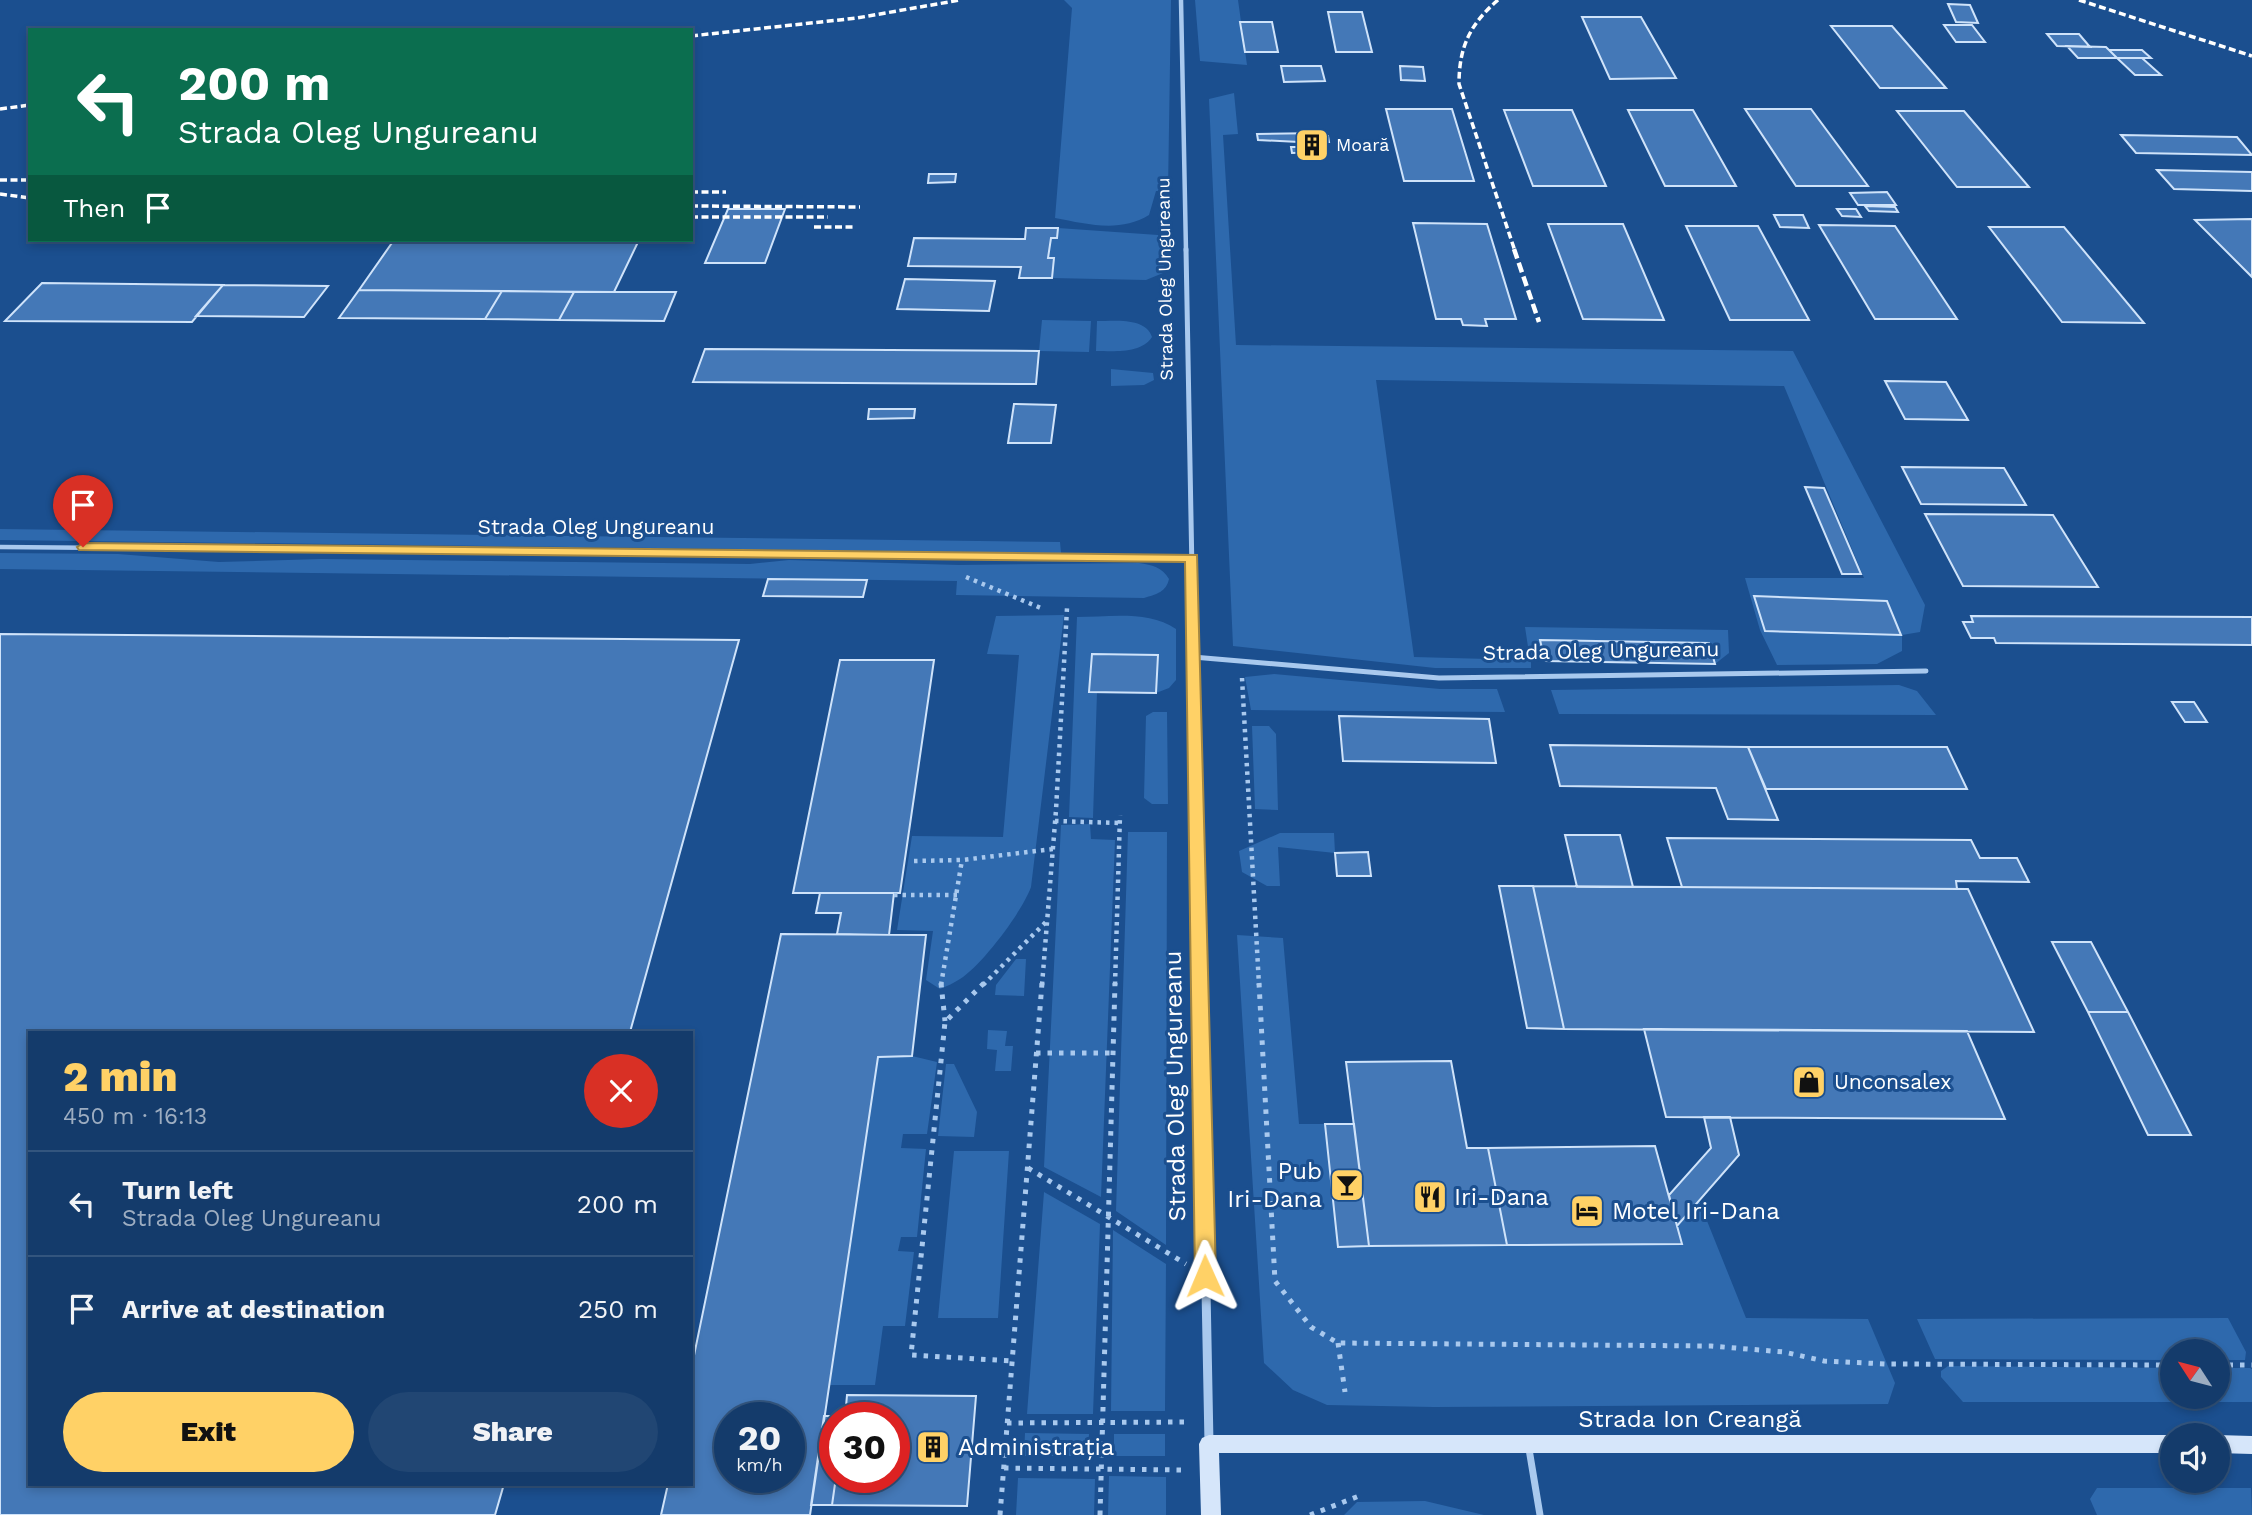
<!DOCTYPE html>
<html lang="en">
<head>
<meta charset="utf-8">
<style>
  :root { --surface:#143b6b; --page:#214673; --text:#f1f3f6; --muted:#9dadc1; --line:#33557e; --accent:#ffd166 }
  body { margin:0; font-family:"Work Sans",sans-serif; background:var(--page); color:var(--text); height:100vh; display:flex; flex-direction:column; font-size:26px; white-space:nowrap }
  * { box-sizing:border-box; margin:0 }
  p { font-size:23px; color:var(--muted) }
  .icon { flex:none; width:38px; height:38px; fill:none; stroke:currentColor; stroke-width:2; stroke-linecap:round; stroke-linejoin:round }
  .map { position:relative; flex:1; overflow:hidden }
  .side { position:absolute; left:28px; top:1031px; width:665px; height:455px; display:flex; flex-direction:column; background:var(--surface); border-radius:0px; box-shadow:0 4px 10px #0003,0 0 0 2px var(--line) }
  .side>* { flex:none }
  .top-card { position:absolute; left:28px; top:28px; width:665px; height:214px; border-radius:0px; box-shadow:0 4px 10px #0003,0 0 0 2px var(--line); background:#0b6e4f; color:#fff; overflow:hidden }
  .needle { width:46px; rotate:306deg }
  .tools { position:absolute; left:2160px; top:1339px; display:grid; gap:14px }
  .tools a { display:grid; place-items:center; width:70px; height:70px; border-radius:50%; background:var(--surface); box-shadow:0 4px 10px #0003,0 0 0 2px var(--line); font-size:35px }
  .speed { position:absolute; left:714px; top:1402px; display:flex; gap:14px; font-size:35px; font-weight:700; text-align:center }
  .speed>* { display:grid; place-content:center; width:91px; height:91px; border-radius:50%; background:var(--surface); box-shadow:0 4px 10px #0003,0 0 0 2px var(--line); line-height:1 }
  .speed small { font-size:18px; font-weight:400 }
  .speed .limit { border:10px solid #d22; background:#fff; color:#111 }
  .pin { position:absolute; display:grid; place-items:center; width:60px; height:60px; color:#fff; margin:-72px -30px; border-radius:50% 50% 50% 0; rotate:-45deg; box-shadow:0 0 7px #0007 }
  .pin .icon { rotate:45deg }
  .me { position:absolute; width:77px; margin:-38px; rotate:359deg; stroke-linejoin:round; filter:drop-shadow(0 0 5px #0008) }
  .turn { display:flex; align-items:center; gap:24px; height:147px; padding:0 35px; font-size:32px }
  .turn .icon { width:91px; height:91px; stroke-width:2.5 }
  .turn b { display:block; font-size:49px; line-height:60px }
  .then { display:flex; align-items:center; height:66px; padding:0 35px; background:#0003; gap:14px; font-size:26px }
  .round { display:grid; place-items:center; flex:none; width:74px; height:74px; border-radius:37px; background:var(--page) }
  .headline { display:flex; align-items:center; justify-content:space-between; height:119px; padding:0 35px }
  h1 { font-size:42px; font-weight:800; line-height:52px; color:var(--accent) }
  .button { display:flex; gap:14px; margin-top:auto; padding:14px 35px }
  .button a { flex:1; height:80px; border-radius:42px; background:var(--accent); color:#111; font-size:28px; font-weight:800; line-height:80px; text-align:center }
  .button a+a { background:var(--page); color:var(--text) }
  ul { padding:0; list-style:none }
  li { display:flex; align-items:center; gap:21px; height:105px; padding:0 35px; border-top:2px solid var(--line) }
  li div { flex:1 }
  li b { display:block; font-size:26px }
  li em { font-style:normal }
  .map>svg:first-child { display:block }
</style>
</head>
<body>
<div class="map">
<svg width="2252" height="1515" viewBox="0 0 2252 1515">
  <rect width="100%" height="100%" fill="#1b4f8f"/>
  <path fill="#2e69ad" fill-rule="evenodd" d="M1064 0H1171L1168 191H1156L1149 215C1120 233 1087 224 1055 218L1072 8Z
    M1195 0H1238L1247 65 1200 61Z
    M1234 93 1238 134 1223 135 1236 345 1793 351 1925 605 1920 632 1902 635V651L1877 664 1777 665 1760 630 1745 578H1864L1784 386 1376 380 1414 657 1530 660 1525 627 1728 630 1729 653 1715 664 1708 643 1540 641 1545 661 1531 660V668H1435L1233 646 1209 99ZM1755 596 1887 601 1901 635 1765 631Z
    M1058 228 1158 235 1167 242 1163 273 1146 280 1052 278 1054 259 1048 258 1051 238 1057 237Z
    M1042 320 1091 321 1089 352 1039 351Z
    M1097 321C1114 321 1146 317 1152 337 1141 354 1114 351 1096 351Z
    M1111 369 1153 373 1154 380 1144 385 1111 386Z
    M0 529 1060 542 1061 553 0 540Z
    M0 553 118 554 219 562 321 559 750 564 789 560 959 565 1139 563C1152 565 1162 567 1169 579 1166 592 1157 594 1144 598L956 595 957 581 0 569Z
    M1064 615 1031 887C1022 912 982 965 960 979 954 983 947 986 940 989L926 980 933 931 897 930 912 836 1003 837 1019 655 987 654 996 616Z
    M1077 617C1109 617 1148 610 1176 629V680L1169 688 1156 693 1158 655 1092 654 1089 692H1097L1093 818 1069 817Z
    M1274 674 1440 689H1497L1505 712 1251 710 1245 677Z
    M1899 685 1917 691 1936 715 1559 714 1551 690Z
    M1153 712H1167L1168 804H1152L1144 798 1146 716Z
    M1252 726H1269L1276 734 1278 810 1255 809Z
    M1090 824 1091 839 1115 840 1101 1197 1044 1167 1061 825Z
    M1128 832H1167L1166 1245 1116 1211Z
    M1280 833H1334L1335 853 1278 847 1280 886H1267L1242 872 1239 851Z
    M1237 935 1283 938 1299 1124H1325L1338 1247 1681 1244 1677 1227 1699 1201 1746 1318 1868 1319 1895 1383 1888 1404 1434 1407 1327 1405 1293 1390 1264 1363Z
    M1016 959H1026L1024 996 995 995 996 985Z
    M988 1030 1007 1031 1005 1046H1013L1011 1071H995L997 1050 987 1049Z
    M912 1056 937 1062 927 1134H903L901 1148 926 1149 917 1237H901L898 1251 914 1252 905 1326H883L875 1385H830L878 1057Z
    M946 1064H954L977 1112 974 1137 938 1136Z
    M954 1151H1009L998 1318H938Z
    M1044 1192 1100 1224 1093 1414H1027Z
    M1113 1230 1166 1264 1165 1411H1111Z
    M2228 1318 2246 1352 2245 1360H2217V1351H2172V1360L1935 1359 1917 1319Z
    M1948 1366 2172 1368V1396H2217V1368H2250L2252 1369V1402H1963L1941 1377V1371Z
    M1025 1433 1089 1434 1088 1456H1024Z
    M1114 1434H1165V1456H1114Z
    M1109 1476 1166 1477V1515H1108Z
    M1018 1478 1095 1479 1094 1515H1016Z
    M2097 1488H2251L2252 1515H2097L2090 1499Z
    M1425 1501 1484 1515H1344L1357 1502Z"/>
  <path fill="#4478b7" stroke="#cfe3fa" stroke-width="2" fill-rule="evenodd" d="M1948 4 1970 5 1978 23 1956 22Z
    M1328 12H1362L1372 52H1336Z
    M1582 17H1641L1676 78 1610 79Z
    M1240 22H1272L1278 52H1245Z
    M1944 25H1972L1985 42H1956Z
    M1831 26H1892L1946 88H1880Z
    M2047 34H2079L2090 47 2057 46Z
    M2067 46 2106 47 2117 58H2078Z
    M2109 50H2142L2151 58H2117Z
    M2117 58H2142L2161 75H2135Z
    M1281 66H1321L1325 81 1284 82Z
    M1400 66 1423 67 1425 81 1401 80Z
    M1386 109H1452L1474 181H1404Z
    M1745 109H1811L1868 186H1796Z
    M1504 110H1572L1606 186H1533Z
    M1628 110H1693L1736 186H1665Z
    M1897 111H1964L2029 187H1957Z
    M1320 133 1321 136H1328L1329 142H1324L1326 152 1292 153 1291 147H1301L1299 142 1258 140 1257 134Z
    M2121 135 2237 137 2252 155 2136 153Z
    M2157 170 2252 172V191L2174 189Z
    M929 174H956L955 182 928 183Z
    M1887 192 1896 205H1858L1850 193Z
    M1865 206 1895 207 1898 212 1869 211Z
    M728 209H785L765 263H705Z
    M1837 209H1856L1861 217 1842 216Z
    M1774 215H1803L1809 228 1780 227Z
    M2252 219V277L2195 220Z
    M1413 223 1487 224 1516 319H1485L1487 326 1463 325 1461 319H1436Z
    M1548 224H1623L1664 320 1583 319Z
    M1819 225 1895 226 1957 319H1875Z
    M1686 226H1758L1809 320H1730Z
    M1989 227H2064L2144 323 2062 322Z
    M1026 228H1058L1057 238H1051L1048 258H1054L1052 278H1019L1021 267 908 266 914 238 1025 239Z
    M394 240H639L614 292 359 290Z
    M905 279 995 281 989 311 897 309Z
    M42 283 223 285 192 322 5 321Z
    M223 285 328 286 304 317 196 316Z
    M359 290 502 291 485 319 339 318Z
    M502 291 574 292 559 320 485 319Z
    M574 292H676L664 321 559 320Z
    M705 349 1039 351 1036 384 693 382Z
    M1885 381 1946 382 1968 420 1905 419Z
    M1014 404 1056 405 1051 443H1008Z
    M869 409H915L914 418 868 419Z
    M1902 467 2004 468 2026 505 1921 504Z
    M1805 487 1824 488 1861 574H1842Z
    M1925 514 2053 515 2098 587 1963 586Z
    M768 579 867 580 863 597 763 596Z
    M1754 596 1887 601 1901 635 1765 631Z
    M1971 616 2252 617V645L1996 643 1994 638H1971L1963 622H1973Z
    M0 634 739 640 630 1032H30V1484H504L495 1515H0Z
    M1540 640 1709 643 1715 664 1545 661Z
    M1092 654 1158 655 1156 693 1089 692Z
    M840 660H934L900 893H793Z
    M2172 702H2194L2207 722H2185Z
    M1339 716 1489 719 1496 763 1343 761Z
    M1550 745 1748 747 1778 820 1728 819 1716 788 1560 786Z
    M1748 747H1947L1967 789H1766Z
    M1565 835H1620L1633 887H1577Z
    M1667 838 1971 840 1980 858H2017L2029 882 1956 881 1957 889 1682 887Z
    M1368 852 1371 876H1337L1335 853Z
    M1499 886H1533L1564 1029 1527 1028Z
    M1533 886 1968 889 2034 1032 1564 1029Z
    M820 893H894L889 935 837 934 841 913H816Z
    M781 934 926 935 912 1056 878 1057 810 1515H661L668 1484H691V1370ZM730 1418H789V1477H730Z
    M2052 942H2091L2128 1012H2088Z
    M2088 1012H2128L2191 1135H2148Z
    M1644 1029 1967 1031 2005 1119 1666 1117Z
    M1451 1061 1467 1148H1488L1507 1245 1369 1246 1346 1062Z
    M1704 1117H1730L1739 1155 1677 1226 1669 1195 1711 1148Z
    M1325 1124H1354L1369 1246 1338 1247Z
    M1655 1146 1682 1244 1507 1245 1488 1148Z
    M847 1395 976 1396 967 1506 832 1505 836 1477H894V1418H845Z
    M824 1416H845L835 1418 836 1477 832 1505H811Z"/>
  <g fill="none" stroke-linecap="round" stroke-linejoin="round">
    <path stroke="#a9c9ee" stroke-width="4.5" stroke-dasharray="3.5 5" stroke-linecap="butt" d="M966 577 1041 608
      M1242 678 1259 985
      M1055 821 1120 823
      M914 861 962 860 1053 849
      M894 895H958
      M941 985 962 860
      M983 985 1047 921
      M1042 985 1056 810 1067 608
      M1115 985 1120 815"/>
    <path stroke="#a9c9ee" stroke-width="5" stroke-dasharray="4.5 7" stroke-linecap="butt" d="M941 983 945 1021
      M984 983 945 1022 911 1355 1012 1361
      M1259 983 1275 1281 1311 1327 1338 1343 1711 1346 1784 1352 1824 1361 1886 1364 2172 1365
      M1036 1053H1113
      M1028 1168 1186 1264
      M1338 1343 1345 1392
      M2217 1365H2252
      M1007 1423 1188 1422
      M1004 1468 1185 1470
      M1000 1515 1042 983
      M1100 1515 1115 983
      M1310 1515 1359 1496"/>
    <path stroke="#a9c9ee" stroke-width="4.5" d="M0 547 1192 558"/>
    <path stroke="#a9c9ee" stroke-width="5" d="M1193 657 1439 678 1926 671"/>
    <path stroke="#a9c9ee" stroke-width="7" d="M1529 1449 1540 1515"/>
    <path stroke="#a9c9ee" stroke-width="4.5" d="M1181 0 1186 251"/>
    <path stroke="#a9c9ee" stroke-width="5" d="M1186 249 1192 572"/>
    <path stroke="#a9c9ee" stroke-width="7" d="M1192 570 1200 985"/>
    <path stroke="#a9c9ee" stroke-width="9" d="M1200 983 1209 1443"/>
    <path fill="#d6e6fa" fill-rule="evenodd" d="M1209 1435H2172V1453H1219L1221 1515H1201L1199 1444 1202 1438Z
      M2217 1435 2252 1436V1454L2217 1453Z"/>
    <path stroke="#fff" stroke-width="3.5" stroke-dasharray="7 3.5" stroke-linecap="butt" d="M1498 0C1470 24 1459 47 1459 84L1515 251
      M2079 0 2252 56
      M691 36 857 18 960 0
      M0 109 30 105
      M0 180H30
      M691 192H726
      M0 194 30 198
      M691 206 860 207
      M691 217H828
      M814 227H854"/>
    <path stroke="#fff" stroke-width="4.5" stroke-dasharray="10 4.5" stroke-linecap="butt" d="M1514 249 1539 322"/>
  </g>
  <path fill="#ffd166" stroke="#a68842" stroke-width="2" d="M83 543 1197 555 1216 1276 1213 1282 1205 1284 1198 1282 1195 1276 1185 562 79 550 77 547Z"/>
  <defs>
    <g id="building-square" transform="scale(1.75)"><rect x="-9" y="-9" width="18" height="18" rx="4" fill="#ffd166" stroke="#1b4f8f"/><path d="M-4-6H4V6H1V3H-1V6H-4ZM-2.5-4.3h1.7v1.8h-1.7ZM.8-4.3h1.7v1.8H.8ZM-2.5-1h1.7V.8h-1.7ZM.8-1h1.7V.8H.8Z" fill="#111"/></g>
    <g id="shop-square" transform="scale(1.75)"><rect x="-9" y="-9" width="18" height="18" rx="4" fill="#ffd166" stroke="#1b4f8f"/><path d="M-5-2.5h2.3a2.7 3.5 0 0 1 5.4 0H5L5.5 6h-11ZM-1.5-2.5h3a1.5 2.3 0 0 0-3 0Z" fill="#111"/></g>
    <g id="bar-square" transform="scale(1.75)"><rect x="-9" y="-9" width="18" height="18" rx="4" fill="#ffd166" stroke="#1b4f8f"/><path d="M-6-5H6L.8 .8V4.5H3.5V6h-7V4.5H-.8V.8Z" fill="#111"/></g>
    <g id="restaurant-square" transform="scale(1.75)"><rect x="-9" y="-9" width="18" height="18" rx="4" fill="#ffd166" stroke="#1b4f8f"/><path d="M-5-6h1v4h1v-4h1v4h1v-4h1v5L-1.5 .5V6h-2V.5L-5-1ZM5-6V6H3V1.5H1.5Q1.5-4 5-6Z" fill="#111"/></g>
    <g id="hotel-square" transform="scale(1.75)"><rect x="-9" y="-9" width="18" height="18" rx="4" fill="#ffd166" stroke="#1b4f8f"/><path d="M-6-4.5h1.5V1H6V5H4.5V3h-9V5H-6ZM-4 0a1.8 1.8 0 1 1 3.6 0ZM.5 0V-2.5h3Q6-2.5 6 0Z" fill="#111"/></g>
  </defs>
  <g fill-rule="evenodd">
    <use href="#building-square" x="1312" y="145"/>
    <use href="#shop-square" x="1809" y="1082"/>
    <use href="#bar-square" x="1347" y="1185"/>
    <use href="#restaurant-square" x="1430" y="1197"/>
    <use href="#hotel-square" x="1587" y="1211"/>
    <use href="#building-square" x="933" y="1447"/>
  </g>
  <g text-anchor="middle" stroke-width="6" stroke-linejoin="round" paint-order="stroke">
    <g font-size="18" fill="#fff" stroke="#1b4f8f" text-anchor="start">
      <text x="1336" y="151">Moară</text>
    </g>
    <g font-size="18" fill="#fff" stroke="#1b4f8f">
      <text transform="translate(1165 279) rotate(-91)" y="6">Strada Oleg Ungureanu</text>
    </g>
    <g font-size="21" fill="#fff" stroke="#1b4f8f">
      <text x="596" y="534">Strada Oleg Ungureanu</text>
      <text transform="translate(1601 651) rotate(-1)" y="7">Strada Oleg Ungureanu</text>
    </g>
    <g font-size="21" fill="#fff" stroke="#1b4f8f" text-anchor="start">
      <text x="1834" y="1089">Unconsalex</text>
    </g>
    <g font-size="24" fill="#fff" stroke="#1b4f8f">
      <text transform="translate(1175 1086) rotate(-91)" y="8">Strada Oleg Ungureanu</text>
      <text x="1690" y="1427">Strada Ion Creangă</text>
    </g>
    <g font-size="24" fill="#fff" stroke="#1b4f8f" text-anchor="start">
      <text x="1322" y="1179" text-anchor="end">Pub<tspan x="1322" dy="28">Iri-Dana</tspan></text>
      <text x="1454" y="1205">Iri-Dana</text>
      <text x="1612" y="1219">Motel Iri-Dana</text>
      <text x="958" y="1455">Administrația</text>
    </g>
  </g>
</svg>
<div class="tools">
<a><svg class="needle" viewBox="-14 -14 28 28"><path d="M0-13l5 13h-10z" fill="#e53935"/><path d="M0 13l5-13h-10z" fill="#9dadc1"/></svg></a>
<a><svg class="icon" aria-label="sound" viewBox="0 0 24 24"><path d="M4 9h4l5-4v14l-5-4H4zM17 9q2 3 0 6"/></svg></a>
</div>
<div class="speed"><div>20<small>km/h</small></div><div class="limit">30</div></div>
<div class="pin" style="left:83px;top:547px;background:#d93025"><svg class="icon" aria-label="arrive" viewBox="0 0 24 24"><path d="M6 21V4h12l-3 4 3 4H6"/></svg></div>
<svg class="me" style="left:1205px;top:1276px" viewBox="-20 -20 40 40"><path d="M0-17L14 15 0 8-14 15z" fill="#ffd166" stroke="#fff" stroke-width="4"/></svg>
<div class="top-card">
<div class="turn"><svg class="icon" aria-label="left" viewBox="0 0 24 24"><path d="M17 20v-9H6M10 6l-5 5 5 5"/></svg><div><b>200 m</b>Strada Oleg Ungureanu</div></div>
<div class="then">Then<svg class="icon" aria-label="arrive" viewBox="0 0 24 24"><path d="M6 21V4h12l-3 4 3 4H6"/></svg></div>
</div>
<section class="side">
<div class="headline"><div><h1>2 min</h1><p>450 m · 16:13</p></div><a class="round" style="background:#d93025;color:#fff"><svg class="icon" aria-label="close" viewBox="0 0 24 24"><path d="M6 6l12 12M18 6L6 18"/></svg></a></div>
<ul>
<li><svg class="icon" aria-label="left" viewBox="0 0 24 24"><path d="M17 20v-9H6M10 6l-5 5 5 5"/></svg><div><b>Turn left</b><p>Strada Oleg Ungureanu</p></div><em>200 m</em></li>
<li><svg class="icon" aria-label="arrive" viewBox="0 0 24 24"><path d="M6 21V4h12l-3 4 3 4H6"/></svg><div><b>Arrive at destination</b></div><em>250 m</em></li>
</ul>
<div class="button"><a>Exit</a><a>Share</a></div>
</section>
</div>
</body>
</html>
